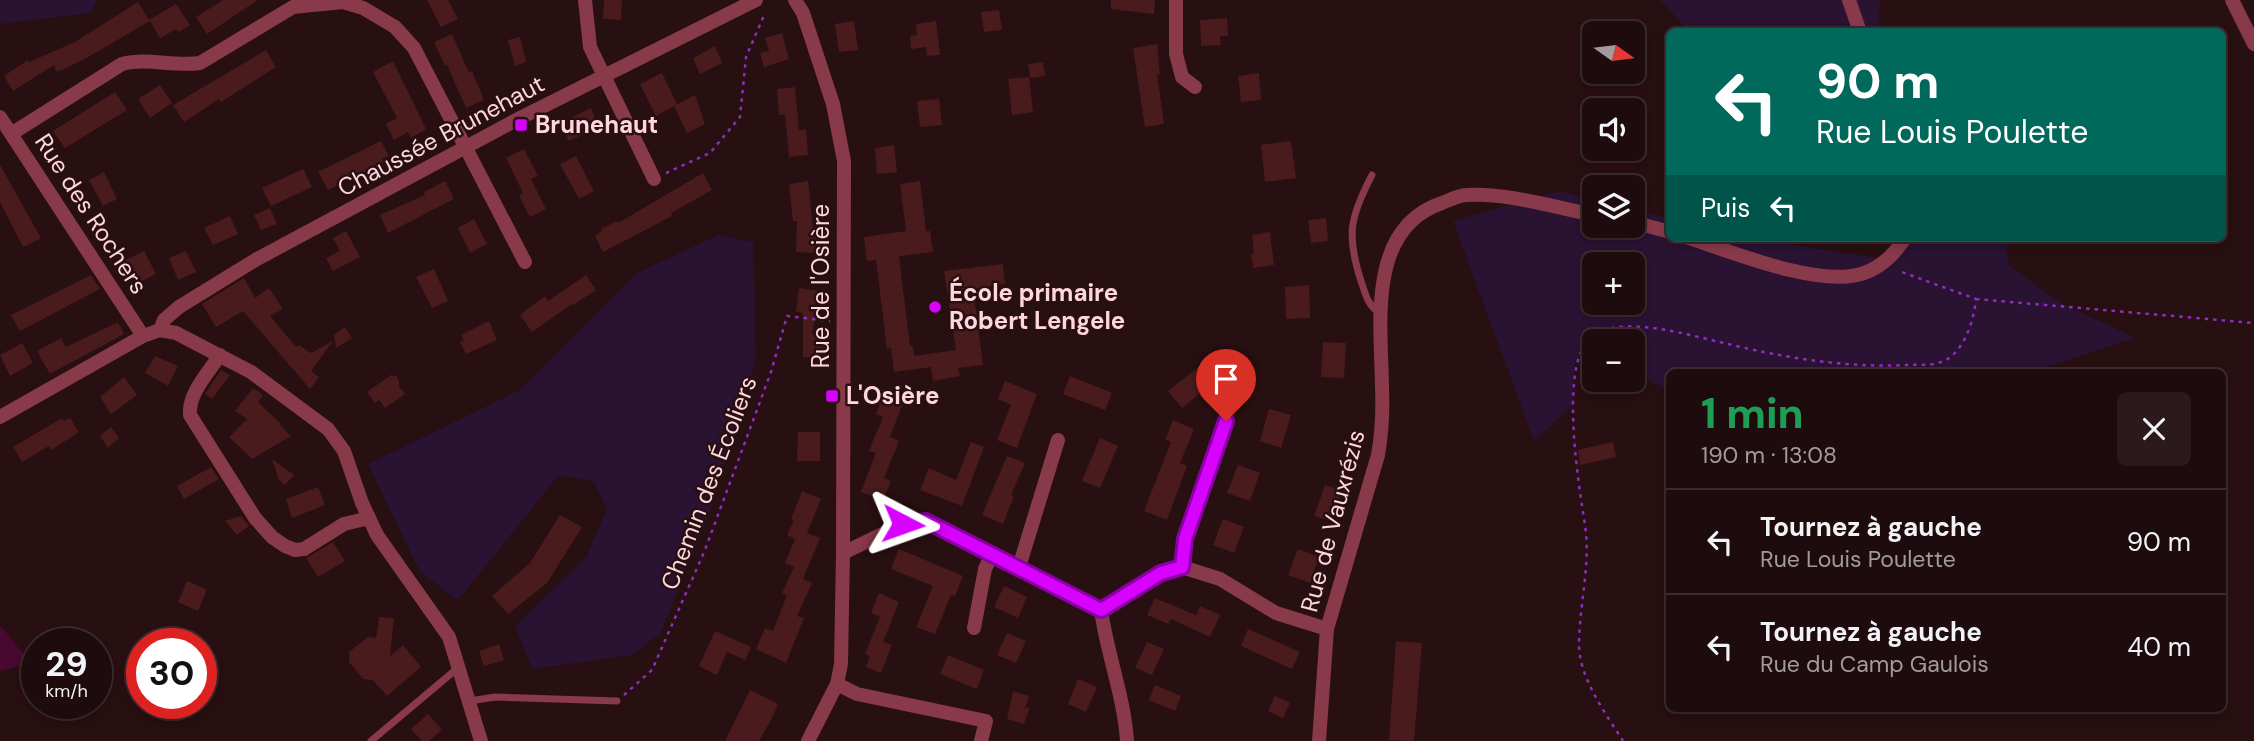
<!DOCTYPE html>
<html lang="fr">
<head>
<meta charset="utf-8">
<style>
  :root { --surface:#1e0b0d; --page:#2b191b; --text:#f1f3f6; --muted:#a19b9d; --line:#3c2b2e }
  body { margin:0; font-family:"DM Sans",sans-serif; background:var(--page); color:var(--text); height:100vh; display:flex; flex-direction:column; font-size:26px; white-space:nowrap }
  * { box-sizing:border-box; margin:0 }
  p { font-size:23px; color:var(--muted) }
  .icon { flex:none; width:38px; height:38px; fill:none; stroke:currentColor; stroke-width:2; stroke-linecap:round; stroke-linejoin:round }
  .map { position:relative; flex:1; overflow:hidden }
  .drawer { position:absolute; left:1666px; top:369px; width:560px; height:343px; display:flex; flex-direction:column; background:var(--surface); border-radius:10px; box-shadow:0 4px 10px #0003,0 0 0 2px var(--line) }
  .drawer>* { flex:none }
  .guide { position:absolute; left:1666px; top:28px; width:560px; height:214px; border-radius:10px; box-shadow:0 4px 10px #0003,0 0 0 2px var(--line); background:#00695c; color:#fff; overflow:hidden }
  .needle { width:46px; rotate:104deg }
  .controls { position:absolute; left:1582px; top:21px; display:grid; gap:14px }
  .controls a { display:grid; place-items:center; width:63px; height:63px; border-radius:10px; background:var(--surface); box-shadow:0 4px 10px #0003,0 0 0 2px var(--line); font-size:35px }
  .speed { position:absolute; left:21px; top:628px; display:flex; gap:14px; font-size:35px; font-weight:700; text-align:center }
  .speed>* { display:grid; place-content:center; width:91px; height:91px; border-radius:50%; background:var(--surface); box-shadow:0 4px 10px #0003,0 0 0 2px var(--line); line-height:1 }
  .speed small { font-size:18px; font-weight:400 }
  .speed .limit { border:10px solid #d22; background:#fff; color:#111 }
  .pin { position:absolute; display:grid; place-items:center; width:60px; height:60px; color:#fff; margin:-72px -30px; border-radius:50% 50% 50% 0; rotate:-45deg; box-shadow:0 0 7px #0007 }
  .pin .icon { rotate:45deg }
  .me { position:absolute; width:77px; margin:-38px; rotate:94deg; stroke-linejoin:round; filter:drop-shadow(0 0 5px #0008) }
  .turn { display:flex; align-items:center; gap:24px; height:147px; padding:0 35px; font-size:32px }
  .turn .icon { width:91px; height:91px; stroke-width:2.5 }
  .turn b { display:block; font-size:49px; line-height:60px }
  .then { display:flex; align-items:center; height:66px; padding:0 35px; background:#0003; gap:14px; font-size:26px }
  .round { display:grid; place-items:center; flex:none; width:74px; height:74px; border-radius:10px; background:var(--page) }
  .headline { display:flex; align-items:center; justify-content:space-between; height:119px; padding:0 35px }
  h1 { font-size:42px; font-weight:800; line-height:52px; color:#1e9e55 }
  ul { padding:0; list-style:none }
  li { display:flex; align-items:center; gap:21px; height:105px; padding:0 35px; border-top:2px solid var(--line) }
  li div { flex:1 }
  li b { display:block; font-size:26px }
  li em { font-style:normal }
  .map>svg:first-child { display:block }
</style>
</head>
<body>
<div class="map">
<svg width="2254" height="741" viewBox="0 0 2254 741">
  <rect width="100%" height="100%" fill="#280f11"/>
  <path fill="#291232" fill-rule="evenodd" d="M0 0H97L91 13 0 24Z
    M1660 0H1880L1879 26 1885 31H1689Z
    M1559 191 1594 200V226H1633V209L1669 218 1670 238H1751L1882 259 1900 247 1886 238H2007L2008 264 2059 302 2136 338 2043 368 2008 373H1670L1669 401 1664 389 1633 371V341H1594V364H1575L1572 406 1534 441 1453 221ZM1594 264H1633V303H1594Z
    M718 235 753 242 756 358 708 518 660 634 632 655 532 669 515 627 586 557 607 510 594 482 559 475 458 600 420 572 368 464 520 390 637 273Z"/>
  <path fill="#47092f" d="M0 625 23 653 25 658 24 665 0 671Z"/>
  <path fill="#491b1d" d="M223 0H258L207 34 196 17Z
    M427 0H448L458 19 441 27Z
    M604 0H622L621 20 603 19Z
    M1111 0H1155L1154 14 1111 9Z
    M138 2 149 20 176 4 190 25 179 32 176 29 160 38 150 21 83 60 57 72 54 65 13 91 4 76 28 60 29 62 75 42Z
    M999 10 1002 30 984 32 981 12Z
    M1227 18 1228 36H1220L1221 45 1201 46 1200 20Z
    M854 21 858 50 839 52 835 24Z
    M936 21 940 55 927 56 926 47 911 49 910 36 917 35 916 24Z
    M782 33 789 59 764 67 760 53 769 51 765 38Z
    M452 34 469 73 472 71 484 100 466 108 447 65 445 66 434 42Z
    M520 37 526 62 515 66 508 40Z
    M1157 44 1160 74H1157L1164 124 1145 127 1133 48Z
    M715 46 722 63 700 74 693 58Z
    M266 50 276 67 221 102 219 99 184 122 173 105Z
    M393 61 426 129 411 138 408 132 394 140 386 124 397 118 373 72Z
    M1043 62 1045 76 1030 78 1028 64Z
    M662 73 677 104 674 106 695 95 705 124 687 133 674 106 656 116 640 84Z
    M1259 73 1261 100 1241 102 1238 76Z
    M1029 77 1033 112 1012 115 1008 79Z
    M160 85 172 103 150 118 138 99Z
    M795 87 799 130 806 129 808 155 789 157 785 115H779L777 89Z
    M115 92 127 110 65 148 53 131Z
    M939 99 942 125 920 127 917 101Z
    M591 108 599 127 569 141 560 123Z
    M381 141 389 156 382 159 384 163 328 190 318 172Z
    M1291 141 1296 178 1265 182 1261 145Z
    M894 145 897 172 877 174 875 148Z
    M524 149 538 176 531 179 546 209 530 217 519 196 523 193 506 158Z
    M576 156 594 191 579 199 560 164Z
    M0 165 41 238 23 247 0 202Z
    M303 169 312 187 271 206 262 188Z
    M104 172 117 199 103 206 89 180Z
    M703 173 712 190 671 213 672 216 603 252 595 236 602 231 601 229 617 221 618 223Z
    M445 181 454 199 388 233 380 215 425 195 424 192Z
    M808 181 813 227H818L817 253 796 252 797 221H793L789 184Z
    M920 181 926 231H930L933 252 899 256 910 346H913L914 356 956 350 944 271 1003 264 1005 284 973 289 983 365 958 368 960 376 933 381 931 367 894 372 891 348 887 349 876 260 867 261 864 237 906 231 900 184Z
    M270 208 277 224 261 230 254 215Z
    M230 216 238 234 213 245 204 228Z
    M1326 218 1328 241 1311 243 1308 220Z
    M474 219 487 244 470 253 458 228Z
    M346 231 360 257 333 271 326 258 340 251 333 238Z
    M1270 232 1274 265 1253 268 1251 254 1254 253 1252 235Z
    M144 251 156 274 136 284 124 261Z
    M186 251 196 272 178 280 169 258Z
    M434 269 448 301 432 308 416 277Z
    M91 275 100 289 20 331 11 315Z
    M586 275 596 290 573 305 572 304 532 332 520 315 545 296 548 301Z
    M244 278 255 298 269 288 283 309 270 316 296 347 299 345 311 353 333 341 311 371 319 377 310 389 243 311 216 327 202 304Z
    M1309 285 1310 318 1286 319 1285 287Z
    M799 288 819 291 812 334H824L823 357H803V313L796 312Z
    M489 321 497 340 466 354 460 342 464 341 461 335Z
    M118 322 124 334 50 374 37 351 61 338 66 347Z
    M345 327 352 338 336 348 334 335Z
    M1323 342 1346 343 1344 378 1321 377Z
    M22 343 33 363 10 376 0 355Z
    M155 356 178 366 168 386 145 373Z
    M1205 362 1218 379 1182 408 1168 391Z
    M221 370 230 375 212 399 205 394Z
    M391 375 396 376 399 381V386L405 394 385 408 379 400 375 403 367 392Z
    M1070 376 1112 393 1105 410 1063 394Z
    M124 377 137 395 111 414 100 397Z
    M1005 381 1037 394 1017 448 997 440 1011 405 998 399Z
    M253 388 263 395 258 402 281 424 280 425 291 436 252 459 229 437 247 419 235 411Z
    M883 396 903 403 890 437 899 441 884 478 891 481 883 500 861 492 876 453 869 451 883 417 876 414Z
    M1269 409 1291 415 1281 448 1260 441Z
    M62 418 64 421 70 418 79 432 51 450 49 446 22 462 13 447Z
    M1173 420 1194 429 1180 463 1187 466 1167 520 1144 511 1171 442 1165 440Z
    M111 427 119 438 108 448 100 436Z
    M798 432H820V461H797Z
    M1100 438 1118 446 1100 488 1082 481Z
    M971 442 984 447 962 506 920 490 929 468 956 480Z
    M1613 442 1616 457 1580 465 1578 450Z
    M1007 456 1025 463 1011 495 1014 496 1003 524 982 515Z
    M272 459 294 475 285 485 279 480Z
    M1238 465 1260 473 1250 501 1227 493Z
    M211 467 219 479 184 499 177 486Z
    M1325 485 1343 491 1333 522 1314 516Z
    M318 487 325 505 292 518 286 499Z
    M802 491 821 499 807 533 820 538 803 579 812 583 797 616 804 618 786 663 756 649 765 628 773 631 787 595 782 593 794 567 785 563 795 539 787 535 794 520 791 519Z
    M560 515 582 527 547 583 508 614 492 596 530 563Z
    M241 516 249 526 237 535 225 521Z
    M1223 519 1244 527 1234 553 1213 545Z
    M333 542 345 561 318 577 306 558Z
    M899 549 963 576 955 596 951 595 935 634 916 627 933 586 891 569Z
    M1298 549 1319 557 1310 583 1288 575Z
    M187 581 207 590 198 611 178 602Z
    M1004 586 1027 597 1018 618 994 607Z
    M879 593 899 602 883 642 892 645 881 673 866 667 870 656 865 654 880 617 871 613Z
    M1155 598 1196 615 1200 606 1220 615 1210 637 1171 619 1168 624 1147 615Z
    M379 617 394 618 390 656 403 645 421 667 387 696 373 680 363 679 349 662V652L368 637 376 638Z
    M1248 629 1300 652 1292 669 1241 646Z
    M715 631 751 647 745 660 727 652 717 675 699 666Z
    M1007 633 1026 641 1016 663 997 655Z
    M1396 641 1422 643 1414 741 1389 740Z
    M1147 642 1164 649 1152 675 1135 668Z
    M499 644 504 660 484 666 479 651Z
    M948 655 984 670 977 689 940 674Z
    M1078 679 1097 687 1086 712 1068 704Z
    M1155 685 1181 696 1175 711 1149 700Z
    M750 690 778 704 770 722 759 741H725Z
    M1013 691 1029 696 1025 708 1030 707 1024 724 1007 719Z
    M1275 696 1290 703 1283 718 1268 711Z
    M428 714 442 730 429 741H422L411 729Z"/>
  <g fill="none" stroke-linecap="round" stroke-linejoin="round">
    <path stroke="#8f2dbc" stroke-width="2.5" stroke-dasharray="3.5 5" stroke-linecap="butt" d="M666 173 710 153 740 117 746 57 765 13
      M1976 299 2254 323
      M624 695 652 670 705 550 771 372 787 316 830 321
      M1623 741C1606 714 1580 679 1579 646 1579 606 1591 565 1585 525 1578 481 1563 386 1583 347 1589 335 1606 328 1619 327 1654 324 1693 336 1728 344 1786 358 1847 368 1906 365 1916 364 1928 366 1938 363 1963 357 1974 321 1976 299L1899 271"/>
    <path stroke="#88394a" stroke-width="7" d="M1372 175C1350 217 1346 235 1361 281 1366 295 1367 304 1379 313
      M470 701 495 697 617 701
      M371 741 459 667"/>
    <path stroke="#88394a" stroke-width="14" d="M585 0 590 47 654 179
      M795 0 803 13 833 104 844 161 843 553 841 664 837 684 808 741
      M1176 0V54L1182 77 1195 87
      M2232 0 2254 44
      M0 117 143 336
      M11 134 122 64C147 57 174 67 200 63L293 7 343 2 363 8 395 27 414 48 525 262
      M160 330 164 320 179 307 257 259 520 118 756 0
      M220 355C208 373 188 394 190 415L255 518 272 537 285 546 295 550 304 549 344 524 369 518
      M843 553 903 524 926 521 1101 610 1161 573 1182 567 1220 579 1276 613 1327 629
      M1019 567 1058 440
      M1182 567 1185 539 1226 421
      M1101 610C1107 654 1124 696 1127 741
      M974 628 985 569 992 554
      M837 684 857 694 986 721 981 741"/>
    <path stroke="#88394a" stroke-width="14" d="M1849 0 1860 32
      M1633 222 1670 232
      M1689 238C1732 252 1817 287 1861 274 1881 268 1894 255 1905 238
      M0 417 143 336 160 330 176 333 251 372 328 429 344 451 362 503 377 535 449 637 481 741
      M1319 741 1327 629 1378 455C1382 432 1383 409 1382 386 1381 323 1367 228 1442 203 1450 200 1459 195 1467 195 1505 192 1557 208 1594 215"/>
  </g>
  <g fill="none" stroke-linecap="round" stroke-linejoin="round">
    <g stroke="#8c01a6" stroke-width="18">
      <path id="route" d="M903 524 926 521 1101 610 1161 573 1182 567 1185 539 1226 421"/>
    </g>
    <use href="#route" stroke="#d802ff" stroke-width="12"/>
  </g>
  <g fill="#d802ff" stroke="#280f11" stroke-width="2.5">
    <rect x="514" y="118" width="14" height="14" rx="3.5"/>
    <circle cx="935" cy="307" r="7"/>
    <rect x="825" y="389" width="14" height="14" rx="3.5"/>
  </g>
  <g text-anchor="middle" stroke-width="5" stroke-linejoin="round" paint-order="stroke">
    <g font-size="24" font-weight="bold" fill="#ffd6dc" stroke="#280f11" text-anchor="start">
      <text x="535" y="133">Brunehaut</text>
      <text x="949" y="301">École primaire<tspan x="949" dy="28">Robert Lengele</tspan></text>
      <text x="846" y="404">L'Osière</text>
    </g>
    <g font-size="24" fill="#ffd6dc" stroke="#280f11">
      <text transform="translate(441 136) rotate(-28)" y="8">Chaussée Brunehaut</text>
      <text transform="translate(91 214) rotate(57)" y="8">Rue des Rochers</text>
      <text transform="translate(821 286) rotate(-90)" y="8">Rue de l'Osière</text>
      <text transform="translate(709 483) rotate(-69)" y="8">Chemin des Écoliers</text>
      <text transform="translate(1333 521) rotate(-75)" y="8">Rue de Vauxrézis</text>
    </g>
  </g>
</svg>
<div class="controls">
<a><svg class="needle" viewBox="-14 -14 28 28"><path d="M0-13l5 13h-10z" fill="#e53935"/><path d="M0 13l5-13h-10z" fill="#a19b9d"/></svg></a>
<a><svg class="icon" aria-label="sound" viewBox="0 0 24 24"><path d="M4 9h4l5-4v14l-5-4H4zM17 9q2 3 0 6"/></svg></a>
<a><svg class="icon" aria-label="layers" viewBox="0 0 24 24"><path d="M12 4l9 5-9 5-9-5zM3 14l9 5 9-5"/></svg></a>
<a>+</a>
<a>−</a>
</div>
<div class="speed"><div>29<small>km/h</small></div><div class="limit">30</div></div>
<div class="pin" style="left:1226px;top:421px;background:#d93025"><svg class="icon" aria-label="arrive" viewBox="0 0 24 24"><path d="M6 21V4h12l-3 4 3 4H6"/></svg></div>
<svg class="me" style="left:903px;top:524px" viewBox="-20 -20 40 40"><path d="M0-17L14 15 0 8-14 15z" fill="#d802ff" stroke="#fff" stroke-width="4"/></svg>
<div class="guide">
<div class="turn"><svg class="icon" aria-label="left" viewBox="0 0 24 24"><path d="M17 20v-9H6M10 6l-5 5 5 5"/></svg><div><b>90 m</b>Rue Louis Poulette</div></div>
<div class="then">Puis<svg class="icon" aria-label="left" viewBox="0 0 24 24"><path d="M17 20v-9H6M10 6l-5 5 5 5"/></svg></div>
</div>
<section class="drawer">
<div class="headline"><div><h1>1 min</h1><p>190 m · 13:08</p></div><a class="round"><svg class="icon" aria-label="close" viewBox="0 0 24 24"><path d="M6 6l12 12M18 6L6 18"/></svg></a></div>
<ul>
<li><svg class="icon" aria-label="left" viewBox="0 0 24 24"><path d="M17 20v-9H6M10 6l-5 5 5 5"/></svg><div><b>Tournez à gauche</b><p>Rue Louis Poulette</p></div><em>90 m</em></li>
<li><svg class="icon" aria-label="left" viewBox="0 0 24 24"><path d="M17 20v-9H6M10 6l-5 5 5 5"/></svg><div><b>Tournez à gauche</b><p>Rue du Camp Gaulois</p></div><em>40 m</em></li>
</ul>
</section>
</div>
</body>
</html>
